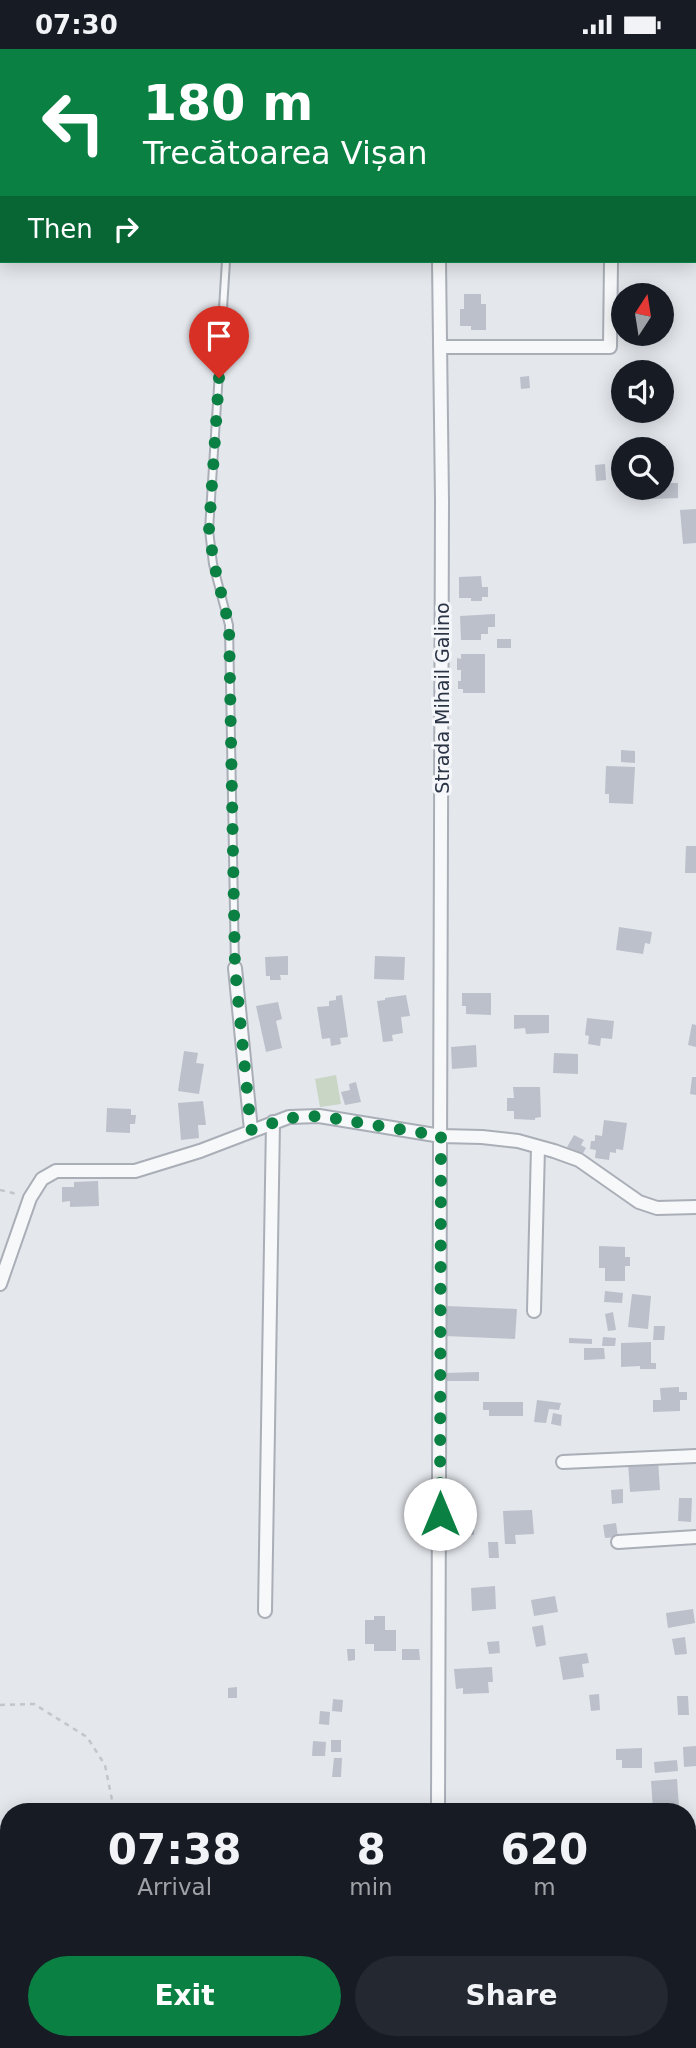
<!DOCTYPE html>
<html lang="en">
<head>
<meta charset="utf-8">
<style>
  :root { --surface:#171b24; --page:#242831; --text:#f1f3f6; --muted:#9ea1a6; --accent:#0b8043 }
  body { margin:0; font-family:"DejaVu Sans",sans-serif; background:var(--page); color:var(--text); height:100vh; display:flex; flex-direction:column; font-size:26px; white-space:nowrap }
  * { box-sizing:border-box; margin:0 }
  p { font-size:23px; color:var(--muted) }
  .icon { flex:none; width:38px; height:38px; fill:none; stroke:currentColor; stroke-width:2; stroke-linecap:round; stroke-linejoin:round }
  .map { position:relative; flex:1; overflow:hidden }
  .drawer { position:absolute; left:0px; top:1754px; width:696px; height:247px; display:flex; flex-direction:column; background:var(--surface); border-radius:28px 28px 0 0; box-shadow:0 4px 18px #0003 }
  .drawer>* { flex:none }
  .hud { position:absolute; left:0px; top:0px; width:696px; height:214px; box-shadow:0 4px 18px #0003; background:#0b8043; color:#fff; overflow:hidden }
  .needle { width:46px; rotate:12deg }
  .controls { position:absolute; left:611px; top:234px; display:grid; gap:14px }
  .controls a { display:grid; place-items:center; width:63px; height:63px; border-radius:50%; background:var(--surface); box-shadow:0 4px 18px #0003; font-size:35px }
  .pin { position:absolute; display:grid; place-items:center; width:60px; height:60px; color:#fff; margin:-72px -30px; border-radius:50% 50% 50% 0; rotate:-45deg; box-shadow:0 0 7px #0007 }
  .pin .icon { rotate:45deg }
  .me { position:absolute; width:77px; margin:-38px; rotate:0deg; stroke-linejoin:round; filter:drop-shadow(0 0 5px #0008) }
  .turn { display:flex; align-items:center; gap:24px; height:147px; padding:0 28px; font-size:32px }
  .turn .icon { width:91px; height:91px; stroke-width:2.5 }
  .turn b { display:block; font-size:49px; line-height:60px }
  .then { display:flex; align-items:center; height:66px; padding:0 28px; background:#0003; gap:14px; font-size:26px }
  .eta { display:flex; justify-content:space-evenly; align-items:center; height:119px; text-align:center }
  .eta b { font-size:42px; font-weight:600; line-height:49px }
  .action { display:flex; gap:14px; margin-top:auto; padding:14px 28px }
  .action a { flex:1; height:80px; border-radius:42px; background:var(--accent); color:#fff; font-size:28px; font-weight:600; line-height:80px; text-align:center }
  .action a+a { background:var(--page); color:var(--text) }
  .status { display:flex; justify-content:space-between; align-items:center; height:49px; padding:0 35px; background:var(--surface); direction:ltr }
  .status svg { height:19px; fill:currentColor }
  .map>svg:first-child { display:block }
</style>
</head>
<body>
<div class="status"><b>07:30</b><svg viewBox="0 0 49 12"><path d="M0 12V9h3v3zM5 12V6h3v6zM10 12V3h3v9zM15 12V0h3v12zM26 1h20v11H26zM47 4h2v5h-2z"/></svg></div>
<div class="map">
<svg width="696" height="1999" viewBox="0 0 696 1999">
  <rect width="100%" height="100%" fill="#e4e7ec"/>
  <path fill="#c9d6c5" d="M336 1026 341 1055 320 1058 315 1030Z"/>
  <path fill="#bbc0ca" d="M464 245H481V255H486V281H471V277H460V260H464Z
    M529 327 530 339 521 340 520 328Z
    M605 415 606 431 596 432 595 416Z
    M662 434H678V449L650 450V439H662Z
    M696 460V494L683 495 680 461Z
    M481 527 482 538H488V548H482V552H471V549H459V528Z
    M495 565V578H488V585H481V591H461L460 567Z
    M497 590H511V599H497Z
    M461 605H485V644H463V640H458V632H461V621H457V609L461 610Z
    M621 701 635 702V714L621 713Z
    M606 717 635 718 633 755 609 754V745H605Z
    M686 797H696V824H685Z
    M619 878 652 883 650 895 645 894 643 905 616 901Z
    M288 907V926H280L281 931H270V927H266L265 908Z
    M375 907 405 908 404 931 374 930Z
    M462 944H491V966L466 965V957H462Z
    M342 946 348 988 340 989 341 995 331 997 330 989 322 990 317 958 329 957V952L336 951V947Z
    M406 946 410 967 401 968 403 984 392 986 393 992 383 993 377 952 385 951V949Z
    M278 953 282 970 276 972 282 999 266 1003 256 957Z
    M514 966H549V984L526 985 525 979 514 980Z
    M587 969 614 972 612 990 601 989 600 997 588 995 589 987 585 986Z
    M692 975 696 976V998L688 996Z
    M476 996 477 1018 452 1020 451 998Z
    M184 1002 198 1004 196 1014 204 1015 199 1045 178 1042Z
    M554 1004 578 1005V1025L553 1024Z
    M692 1028H696V1046L690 1045Z
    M356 1033 361 1053 345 1056 341 1043 350 1041 349 1035Z
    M513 1038H540L541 1068 535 1069V1071L514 1070V1062H507V1049H514Z
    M203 1052 206 1076H198L199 1089 181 1091 178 1054Z
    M107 1059 131 1060V1066H136L135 1075H130V1084L106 1083Z
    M604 1071 627 1074 623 1101 616 1100V1104L610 1103 609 1111 595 1109 596 1101 590 1100 591 1092H595V1086L602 1087Z
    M574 1086 584 1091 581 1096 586 1099 582 1106 567 1098Z
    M98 1132 99 1157 70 1158V1152L62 1153V1138H74V1133Z
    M599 1197 625 1198V1208H630V1217H625V1232H605V1219H599Z
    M605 1242 623 1244 622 1254 604 1253Z
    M632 1245 651 1247 648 1280 628 1278Z
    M447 1257 517 1260 515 1290 445 1287Z
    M613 1263 616 1281 608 1282 605 1265Z
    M654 1277H665L664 1291H653Z
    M603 1288 616 1289 615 1297H602Z
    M569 1289 592 1290V1295L569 1294Z
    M651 1293V1314H656V1320H640V1317L621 1318V1294Z
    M584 1299H604L605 1310 584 1311Z
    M479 1323V1332H445V1324Z
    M679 1338V1343H687V1351H680V1362L653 1363V1351H661L660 1339Z
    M537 1351 561 1354 559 1361 549 1360 546 1374 534 1373Z
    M483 1353H523V1367H489V1361H483Z
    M553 1364 562 1366 561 1377 551 1375Z
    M658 1411 660 1441 630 1443 628 1414Z
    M623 1440V1454L612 1455 611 1441Z
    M679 1449H692L691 1473 678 1472Z
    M457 1453 475 1454 474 1486 457 1485V1474H452V1463H457Z
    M532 1461 534 1485 515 1486 516 1495H505L503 1462Z
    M616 1474 618 1488 605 1489 603 1476Z
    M488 1493H498L499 1509H489Z
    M495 1537 496 1560 472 1562 471 1539Z
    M555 1547 558 1563 534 1567 531 1551Z
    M693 1560 695 1574 668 1579 666 1564Z
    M374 1567H385V1581H396V1602H374V1595H365V1571H374Z
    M543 1576 546 1596 536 1598 532 1578Z
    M685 1588 687 1605 675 1606 672 1590Z
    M499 1592 500 1604 489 1605 487 1593Z
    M347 1600H355V1611L348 1612Z
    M402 1600H419L420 1611H402Z
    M587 1604 589 1614 582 1615 584 1628 563 1631 559 1608Z
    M492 1618 493 1633H488L489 1644 463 1645V1639L456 1640 454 1620Z
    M237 1638V1649H228V1639Z
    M599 1645 600 1661 591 1662 589 1646Z
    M677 1647H688L689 1666H678Z
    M333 1650 343 1651 342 1663 332 1662Z
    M320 1662 330 1663 329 1676 319 1675Z
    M331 1691H341V1703H331Z
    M313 1692 326 1693 325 1707H312Z
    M696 1697V1717L684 1718 683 1698Z
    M642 1699V1719H622V1711H616V1700Z
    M334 1709H342L341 1728H332Z
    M677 1711 678 1722 655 1724 654 1713Z
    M677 1730 679 1758 653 1760 651 1732Z"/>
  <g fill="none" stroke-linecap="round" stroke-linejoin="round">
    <g stroke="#a9aeb7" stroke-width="10">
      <path id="lane" d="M237 2V0
        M226 212 209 481 213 515 229 576 235 919"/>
    </g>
    <g stroke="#a9aeb7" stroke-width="16">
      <path id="street" d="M695 74 696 73
        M440 298H610L611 212
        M235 919 251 1081
        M0 1235 30 1149 42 1130 56 1122H135L200 1102 289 1068 319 1067 441 1087 482 1088 518 1092 554 1102 579 1111 639 1153 657 1159 696 1158
        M534 1262 538 1098
        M563 1413 696 1407
        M618 1493 696 1488
        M265 1562 273 1073
        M438 1762 442 452 439 212
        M688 1858 696 1857
        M688 1987H696
        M382 1999 386 1992"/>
    </g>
    <path stroke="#c2c5cb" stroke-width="2.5" stroke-dasharray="5 5" stroke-linecap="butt" d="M0 1141 17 1145
      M0 1656 34 1655 87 1688 105 1716 113 1756 116 1762
      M0 1911 9 1909
      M264 1999 278 1992"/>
    <use href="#lane" stroke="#f7f8fa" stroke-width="6"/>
    <use href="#street" stroke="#f7f8fa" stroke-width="12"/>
  </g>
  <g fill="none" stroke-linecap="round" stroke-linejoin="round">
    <path stroke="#0b8043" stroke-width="12" stroke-dasharray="0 21.6" d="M219 329 209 481 214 515 229 576 235 919 251 1081 289 1069 319 1067 441 1087 440 1465"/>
  </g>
  <g text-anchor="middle" stroke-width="6" stroke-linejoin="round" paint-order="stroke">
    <g font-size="19" fill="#2b3445" stroke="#f4f6f9">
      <text transform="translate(442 649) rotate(-90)" y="7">Strada Mihail Galino</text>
    </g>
  </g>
</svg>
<div class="controls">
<a><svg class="needle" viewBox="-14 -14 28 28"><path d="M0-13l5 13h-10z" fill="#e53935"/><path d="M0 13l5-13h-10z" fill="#9ea1a6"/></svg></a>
<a><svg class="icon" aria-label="sound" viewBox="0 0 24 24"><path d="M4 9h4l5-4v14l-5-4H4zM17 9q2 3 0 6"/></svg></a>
<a><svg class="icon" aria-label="search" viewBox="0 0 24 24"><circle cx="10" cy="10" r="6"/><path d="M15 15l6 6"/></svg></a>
</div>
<div class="pin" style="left:219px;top:329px;background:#d93025"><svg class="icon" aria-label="arrive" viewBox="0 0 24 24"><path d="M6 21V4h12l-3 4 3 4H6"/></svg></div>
<svg class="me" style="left:440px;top:1465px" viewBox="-20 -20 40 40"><circle r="19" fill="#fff"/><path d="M0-13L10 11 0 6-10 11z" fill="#0b8043"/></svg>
<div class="hud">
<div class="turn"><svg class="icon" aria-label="left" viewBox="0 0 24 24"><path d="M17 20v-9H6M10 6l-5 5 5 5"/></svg><div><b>180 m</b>Trecătoarea Vișan</div></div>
<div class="then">Then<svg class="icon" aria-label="right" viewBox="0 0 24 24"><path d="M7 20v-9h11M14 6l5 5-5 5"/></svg></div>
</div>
<section class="drawer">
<div class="eta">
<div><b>07:38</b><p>Arrival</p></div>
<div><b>8</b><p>min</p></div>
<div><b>620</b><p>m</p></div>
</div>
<div class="action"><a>Exit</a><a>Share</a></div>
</section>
</div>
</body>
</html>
